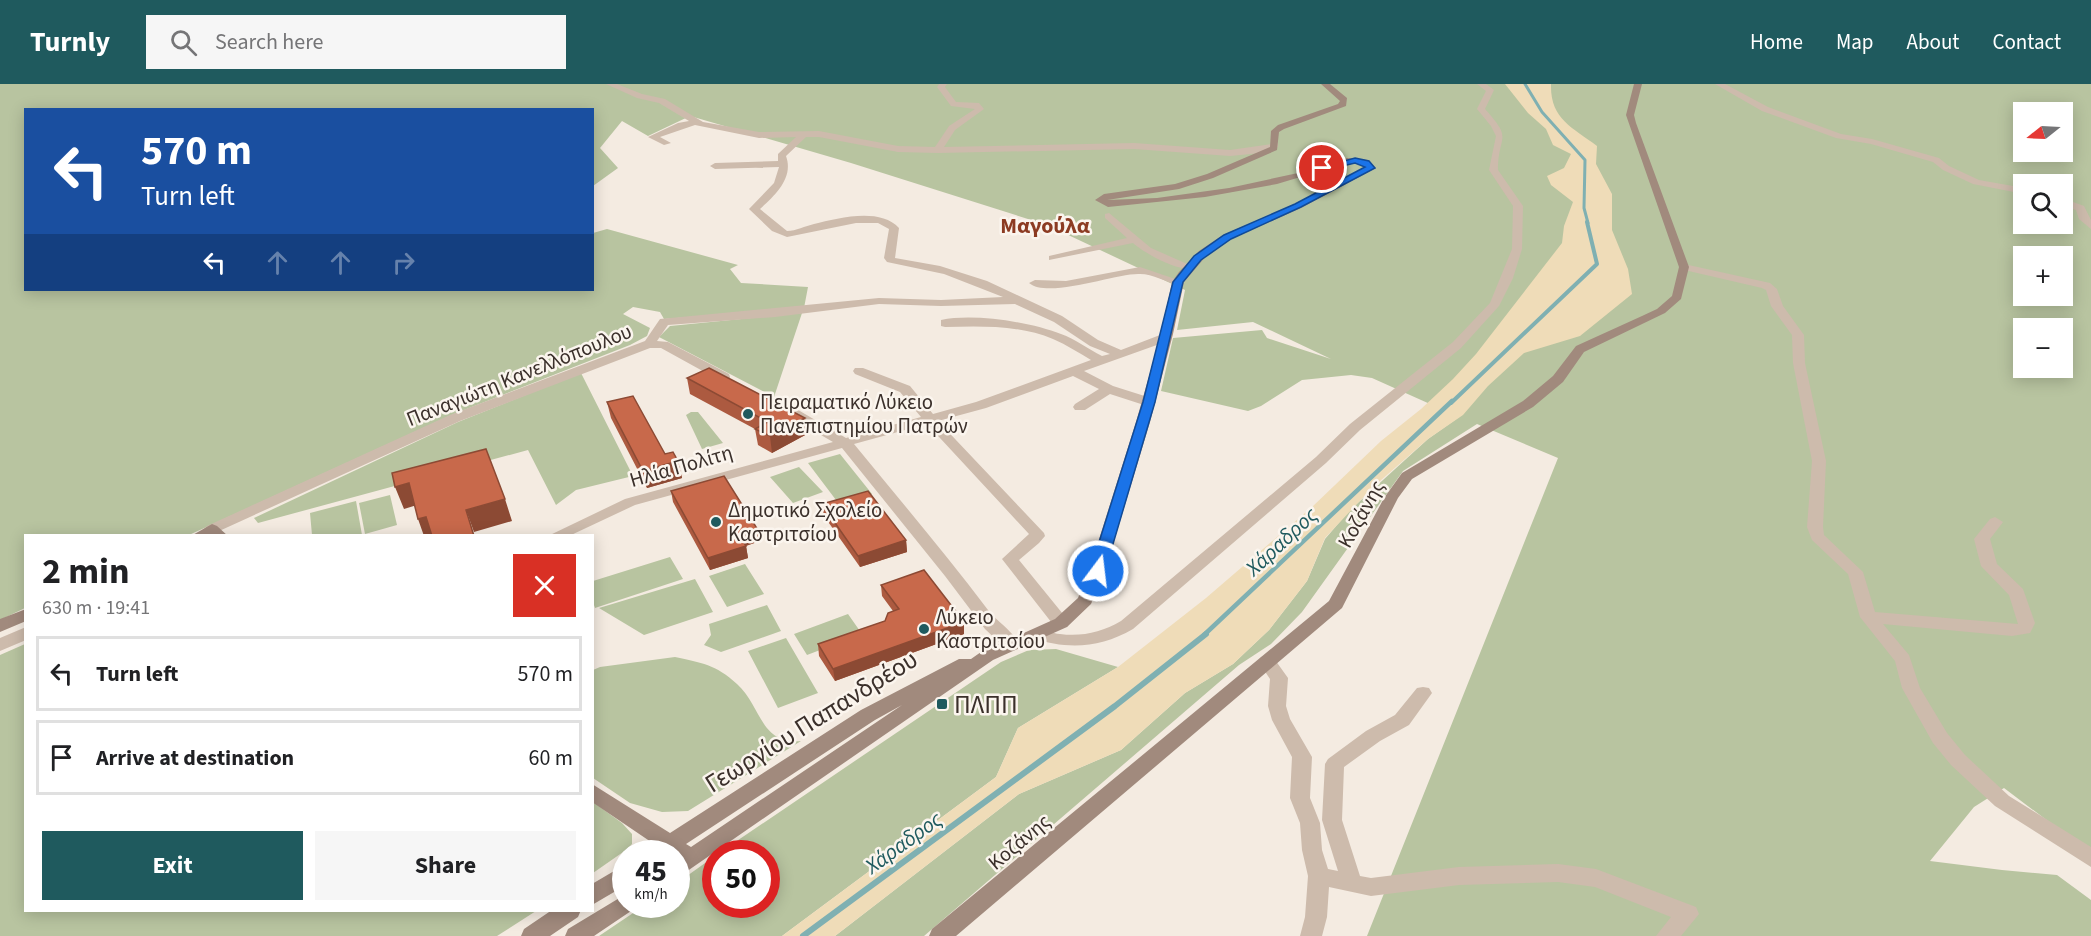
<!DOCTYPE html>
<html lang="en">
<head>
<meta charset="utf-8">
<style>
  :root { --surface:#fff; --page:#f6f6f6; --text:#202124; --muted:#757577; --line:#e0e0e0; --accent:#1f5a5e }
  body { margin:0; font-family:"Source Sans 3",sans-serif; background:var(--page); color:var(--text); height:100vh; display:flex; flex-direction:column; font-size:22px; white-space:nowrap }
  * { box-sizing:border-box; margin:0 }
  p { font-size:20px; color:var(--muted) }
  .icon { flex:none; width:33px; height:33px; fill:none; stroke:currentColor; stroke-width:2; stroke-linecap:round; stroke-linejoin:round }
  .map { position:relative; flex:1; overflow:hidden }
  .side { position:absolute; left:24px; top:450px; width:570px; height:378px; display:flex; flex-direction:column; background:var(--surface); border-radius:0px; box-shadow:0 3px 15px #0003 }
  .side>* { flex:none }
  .banner { position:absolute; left:24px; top:24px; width:570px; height:183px; border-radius:0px; box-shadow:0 3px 15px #0003; background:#1a4fa0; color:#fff; overflow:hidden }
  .needle { width:39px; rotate:252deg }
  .controls { position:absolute; left:2013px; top:18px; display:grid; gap:12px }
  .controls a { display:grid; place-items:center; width:60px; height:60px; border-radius:0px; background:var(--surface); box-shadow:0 3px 15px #0003; font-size:30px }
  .speed { position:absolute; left:612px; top:756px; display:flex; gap:12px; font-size:30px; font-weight:700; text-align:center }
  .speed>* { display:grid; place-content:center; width:78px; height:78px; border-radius:50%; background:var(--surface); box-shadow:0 3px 15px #0003; line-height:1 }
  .speed small { font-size:15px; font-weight:400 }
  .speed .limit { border:9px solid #d22; background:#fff; color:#111 }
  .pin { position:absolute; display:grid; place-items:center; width:51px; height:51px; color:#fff; margin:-26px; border:3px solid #fff; border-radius:50%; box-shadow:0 2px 6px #0007 }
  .me { position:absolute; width:66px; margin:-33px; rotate:15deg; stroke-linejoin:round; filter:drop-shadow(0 0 4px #0008) }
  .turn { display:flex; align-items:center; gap:21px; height:126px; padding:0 18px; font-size:27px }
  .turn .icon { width:78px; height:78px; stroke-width:2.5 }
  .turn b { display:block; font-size:42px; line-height:51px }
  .lanes { display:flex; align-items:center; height:57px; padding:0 18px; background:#0003; justify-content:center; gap:30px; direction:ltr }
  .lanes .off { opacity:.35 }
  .round { display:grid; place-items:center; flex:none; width:63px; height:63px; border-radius:0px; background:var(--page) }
  .overview { display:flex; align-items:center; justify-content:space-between; height:102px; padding:0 18px }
  h1 { font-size:36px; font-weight:700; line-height:45px }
  .cta { display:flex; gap:12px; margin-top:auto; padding:12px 18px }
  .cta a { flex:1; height:69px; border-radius:0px; background:var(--accent); color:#fff; font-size:24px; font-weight:700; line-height:69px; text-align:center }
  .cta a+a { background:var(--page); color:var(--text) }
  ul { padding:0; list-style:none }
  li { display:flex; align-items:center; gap:18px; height:75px; margin:0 12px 9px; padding:0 6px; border:3px solid var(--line); border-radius:0px }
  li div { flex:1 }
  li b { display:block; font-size:22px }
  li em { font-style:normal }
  header { display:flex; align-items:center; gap:36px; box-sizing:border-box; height:84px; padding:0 30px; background:var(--accent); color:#fff }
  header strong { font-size:28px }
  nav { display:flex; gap:33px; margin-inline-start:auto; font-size:21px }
  .search { width:420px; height:54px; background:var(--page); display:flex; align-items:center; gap:15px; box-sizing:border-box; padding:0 21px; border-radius:0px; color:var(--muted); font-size:22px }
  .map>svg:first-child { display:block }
</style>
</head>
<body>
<header>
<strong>Turnly</strong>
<div class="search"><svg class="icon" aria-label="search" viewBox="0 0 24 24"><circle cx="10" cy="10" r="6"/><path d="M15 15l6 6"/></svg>Search here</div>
<nav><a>Home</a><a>Map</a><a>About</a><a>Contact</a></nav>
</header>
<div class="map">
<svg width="2091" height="852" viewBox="0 0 2091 852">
  <rect width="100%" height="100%" fill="#f4ebe1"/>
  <path fill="#b8c4a0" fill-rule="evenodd" d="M0 0H2091V765L2061 747 2004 704 1974 723 1930 777 2002 786 2057 791 2091 816V852H1367L1558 374 1477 340 1403 387 1302 528 1271 560 1239 581 924 852H835L1019 710 1121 666 1185 609 1233 580 1269 546 1307 497 1325 455 1349 427 1428 355 1459 333 1372 294 1351 291 1302 296 1261 322 1248 327 1161 307 1173 254 1262 246 1267 254 1331 275 1253 238 1177 246 1185 206 1047 141 851 79 690 32 648 52 622 37 600 64 618 84 593 102 592 26H26V206H592L593 149 607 145 738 181 730 185 741 199 808 203 804 224 664 235 660 228 633 223 623 230 650 244 647 252 630 261 454 330 189 451 26 452 25 524 0 536ZM2024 28H2062V68H2024ZM2024 100H2062V140H2024ZM2024 172H2062V212H2024ZM2024 244H2062V284H2024Z
    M802 229 774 313 659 253 670 242Z
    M581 289 633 392 576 406 556 421 528 366 258 439 254 434 458 338Z
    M691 328H698L723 359 702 365 686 331Z
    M840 370 872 410 839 420 808 379Z
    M799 383 823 408 793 419 770 393Z
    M390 411 397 441 365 450 359 419Z
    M356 417 362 451H312L310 429Z
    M670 473 683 495 595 524 593 518V497Z
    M745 480 764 510 727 523 709 492Z
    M695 495 713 528 644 551 599 524Z
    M767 521 781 547 721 568 704 561 711 551 709 540Z
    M848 530 862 550 807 571 794 550Z
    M786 554 818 609 778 624 748 567Z
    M25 560 26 826 536 827 497 852H0V571Z
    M1056 565 1118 583 1018 644 996 693 782 852H599L645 821 676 820 677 799 715 772 716 820H766V770L719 769 1001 578 1029 566Z
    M675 573C702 579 715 580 737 600 761 621 760 661 801 657L688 727 662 728 630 719 593 694V586L600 583Z
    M593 718 622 739 632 750V760L626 766 593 789Z"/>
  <path fill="#efdcb8" d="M1505 0H1551C1550 35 1572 43 1597 62L1596 80 1612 110V146L1628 185 1632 210 1580 252 1524 269 1488 302 1463 331 1428 355 1372 404 1325 454 1307 497 1269 546 1233 580 1185 609 1121 666 1019 710 835 852H782L996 693 1018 644 1118 583 1206 514 1312 423 1381 357 1421 325 1453 295 1476 270 1562 159 1564 142 1573 118 1551 101 1547 92 1564 84 1571 70 1553 61 1546 45 1528 29Z"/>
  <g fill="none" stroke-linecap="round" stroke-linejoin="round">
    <path stroke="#7fb0b2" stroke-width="3" d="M1525 0 1542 28 1585 76 1584 124 1588 139"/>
    <path stroke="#7fb0b2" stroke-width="4" d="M1451 319 1597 180 1587 138"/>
    <path stroke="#7fb0b2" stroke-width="4.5" d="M1204 551 1452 317"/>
    <path stroke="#7fb0b2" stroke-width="6" d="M803 852 1115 622 1206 550"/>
    <path fill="#cdbbac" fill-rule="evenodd" d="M606 0H617L642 10 665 15 703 38 759 48 819 47 898 62 935 63 949 42 975 25 951 22 937 3 939 0H947L945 3 956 18 979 19 984 25 955 46 944 63 1134 59 1230 66 1278 59V63L1261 69 1230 72 1134 65 938 69 898 68 819 53H806L786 72C794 94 775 111 760 125L787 147C796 147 805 142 814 140 838 134 880 123 899 144L895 174 940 182 987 197 1062 232 1098 256 1121 266 1160 251H1168V257L1084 287 1113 302 1154 315 1156 318 1154 321H1144L1110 310 1085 326H1075L1073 323 1075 320 1099 305 1073 292 986 324 938 337 1044 449 1045 452 1039 459 1019 476 1067 535 1069 539 1067 543H1055L1002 475 1029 450 927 340 854 360C899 415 945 469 988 526 998 538 1012 547 1020 560L1017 564H1005L985 545 945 492 842 364 635 421 569 452H548L625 415 833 358 783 329 781 326 783 323H793L846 354 921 333 900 308 855 290 853 287 855 284H863L910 302 933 330 976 318 1091 276C1079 269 1067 261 1053 255 1020 241 981 242 945 243L941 242V236C974 229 1030 238 1061 250 1075 255 1088 265 1102 272L1110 270 1090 262 1054 238 1015 220 941 222 879 220 775 233 668 241 657 257 668 258 729 290 730 293 729 296H719L661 264H650L460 337 217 448H207L204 445 207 442 450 331 645 257 660 235 879 214 941 216 1003 213 944 190 887 178 884 174 889 145 878 139H856L787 153 772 147 749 125 774 99 779 83 715 85 710 82 715 79 778 77V70L796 53 759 54 695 41 660 53 671 59 664 61 648 53 678 39 689 37 659 19 637 14Z
      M1477 0H1486L1494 6 1485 25C1514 57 1498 50 1498 86L1523 122 1522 165 1513 194 1499 222 1461 264 1360 346 1326 379 1133 545C1100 564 1068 566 1032 554L1029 550 1032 546C1042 543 1050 549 1060 550 1082 553 1102 548 1121 537L1316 373 1350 340 1453 258 1490 219 1512 165 1513 122 1489 86 1496 52 1491 42 1477 25 1486 7Z
      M1715 0H1725L1768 23 1841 50 1872 55 1939 74 1949 82 1979 96 2024 104V110L1973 100 1943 86 1933 78 1871 60 1836 54 1762 27Z
      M2062 114 2084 122 2091 136V145L2079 135 2076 126 2062 121Z
      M1109 129 1151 164 1194 183 1193 185C1177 187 1144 169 1133 159L1049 176V172L1127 154 1105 134V130Z
      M1684 180 1770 199 1777 205 1783 222 1804 251 1805 279 1826 377 1823 443 1824 451 1863 488 1875 528 2018 540 2009 511 1981 482 1974 455 1990 435 1995 433 2003 438 1990 455 1997 480 2023 505 2035 539 2030 549 2012 552 1883 540 1909 571 1920 604 1947 649 1965 671 2009 712 2091 763V783L1995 722 1951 681 1933 659 1902 604 1895 577 1860 533 1848 490 1812 456 1807 443 1812 377 1793 279 1792 251 1771 222 1766 206 1762 204 1680 185V181Z
      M1140 183 1184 198 1178 201C1166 198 1151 189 1138 190 1114 190 1048 215 1029 199L1035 196 1066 197Z
      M26 543V556L0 567V554Z
      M1267 571 1273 573 1288 594 1286 622 1290 635 1312 673 1310 714 1320 739 1322 766 1328 785 1338 787 1322 736 1325 680 1328 675 1366 647 1395 631 1417 604 1423 603 1429 604 1432 609 1409 641 1380 657 1344 683 1342 736 1360 792 1371 794 1459 783 1558 780 1596 785 1696 823 1699 830 1681 852H1656L1671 833 1595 803 1558 798 1459 801 1371 812 1329 803 1327 833 1322 852H1300L1305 833 1308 792 1302 766 1300 739 1290 714 1292 673 1272 636 1268 622 1270 595 1258 577 1261 573Z"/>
    <path fill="#a18a7d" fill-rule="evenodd" d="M1321 0H1330L1347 14 1346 22 1284 45 1279 48 1277 66 1213 94 1179 105 1107 116 1157 114 1229 104 1298 89 1347 74 1368 76 1376 84 1301 124 1231 155 1207 171 1184 198 1173 250 1150 338 1105 487 1091 520 1067 543 993 576 683 790 676 792V770H645L654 760 592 718V700L670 749 861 626 959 575H971L981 568 1055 535 1078 514 1089 487 1136 338 1161 250 1172 198 1179 188 1199 167 1223 151 1295 120 1365 83 1356 79H1347L1277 100 1205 113 1108 123 1095 116 1104 110 1175 100 1207 90 1270 63 1271 47 1278 41 1338 20 1340 17ZM902 621 691 763 686 760 875 636Z
      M1634 0H1642L1634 31 1636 39 1689 183 1681 215 1665 229 1584 268 1563 298 1533 323 1412 395 1398 414 1342 524 956 852H929L932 845 1329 517 1384 414 1402 389 1523 317 1553 292 1576 262 1642 232 1657 225 1672 212 1679 183 1626 31Z
      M212 440 217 442 228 452H191Z
      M26 525V537L0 548V535Z
      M626 780V801L592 821V800Z
      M626 810V820H636L634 825 594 852H565L568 845Z
      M552 826H581L578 833 550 852H521L524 845Z"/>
  </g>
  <path fill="#ac5a40" d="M687 294 805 334 807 350 772 369 758 361 755 345 690 310Z
    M607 318 665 370 678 377 682 394 647 404 611 334Z
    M671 407 758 446 760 457 746 462 748 474 710 486 673 418Z
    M822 420 906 456 907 468 860 483 824 432Z
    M881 501 964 538V550L835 597 819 572 818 560 885 537 893 527 882 512Z"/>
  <path fill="#8c4a34" d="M805 334 807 350 772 369 770 352Z
    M678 377 682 394 647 404 643 387Z
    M409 399 417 421 404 425 395 403Z
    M505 415 512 437 474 448 466 426Z
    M426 433 433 452H424L418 435Z
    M758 446 760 457 742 463 740 452Z
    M906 456 907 468 860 483 858 472Z
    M746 462 748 474 710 486 708 474Z
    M964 538V550L835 597 833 585Z"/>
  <path fill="#c8694b" stroke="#8c4a34" stroke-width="1.5" d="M709 284 805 334 770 352 755 345 768 338 687 294Z
    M633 312 665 370 673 368 678 377 643 387 607 318Z
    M486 365 505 415 466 426 474 452H432L426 433 418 435 409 399 395 403 392 389Z
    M724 392 758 446 740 452 746 462 708 474 671 407Z
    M868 407 906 456 858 472 822 420Z
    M924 486 964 538 833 585 818 560 885 537 888 529 899 525 881 501Z"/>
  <path fill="#1a73e8" stroke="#114b97" stroke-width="1.5" d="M1355 74 1369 77 1375 84 1301 123 1231 155 1201 176 1183 198 1155 318 1105 487 1103 491H1092L1090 487 1143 318 1173 198 1194 172 1224 151 1295 120 1365 83 1355 79 1322 87 1318 84Z"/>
  <g fill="#1f5a5e" stroke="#fbf5ee" stroke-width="2">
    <circle cx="748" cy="330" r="6"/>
    <circle cx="716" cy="438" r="6"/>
    <circle cx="924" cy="545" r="6"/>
    <rect x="936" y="614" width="12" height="12" rx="3"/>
  </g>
  <g text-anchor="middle" stroke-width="5" stroke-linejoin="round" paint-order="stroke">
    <g font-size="21" fill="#3b302b" stroke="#fbf5ee">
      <text transform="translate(519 291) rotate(-22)" y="7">Παναγιώτη Κανελλόπουλου</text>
      <text transform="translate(681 382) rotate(-16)" y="7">Ηλία Πολίτη</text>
      <text transform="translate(1361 430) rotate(-61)" y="7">Κοζάνης</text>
      <text transform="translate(1019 758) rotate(-40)" y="7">Κοζάνης</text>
    </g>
    <g font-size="21" fill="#3b302b" stroke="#fbf5ee" text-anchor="start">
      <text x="760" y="325">Πειραματικό Λύκειο<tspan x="760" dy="24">Πανεπιστημίου Πατρών</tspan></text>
      <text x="728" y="433">Δημοτικό Σχολείο<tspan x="728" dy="24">Καστριτσίου</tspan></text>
      <text x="936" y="540">Λύκειο<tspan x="936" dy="24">Καστριτσίου</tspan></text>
    </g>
    <g font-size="22" font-weight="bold" fill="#8c3b22" stroke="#fbf5ee">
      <text x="1045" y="149">Μαγούλα</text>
    </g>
    <g font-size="22" font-style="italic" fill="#1f5a5e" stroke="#fbf5ee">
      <text transform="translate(1281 457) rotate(-43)" y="8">Χάραδρος</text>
      <text transform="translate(903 758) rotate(-36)" y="8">Χάραδρος</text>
    </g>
    <g font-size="26" fill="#3b302b" stroke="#fbf5ee" text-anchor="start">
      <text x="954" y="629">ΠΛΠΠ</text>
    </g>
    <g font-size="26" fill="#3b302b" stroke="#fbf5ee">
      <text transform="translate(811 637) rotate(-32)" y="9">Γεωργίου Παπανδρέου</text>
    </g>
  </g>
</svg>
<div class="controls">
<a><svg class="needle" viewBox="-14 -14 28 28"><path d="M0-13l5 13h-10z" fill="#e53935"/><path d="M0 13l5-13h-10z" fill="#757577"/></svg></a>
<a><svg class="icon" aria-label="search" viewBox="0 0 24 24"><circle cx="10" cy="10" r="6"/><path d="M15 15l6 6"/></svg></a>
<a>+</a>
<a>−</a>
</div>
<div class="speed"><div>45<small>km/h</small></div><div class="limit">50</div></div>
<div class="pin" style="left:1322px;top:84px;background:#d93025"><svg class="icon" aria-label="arrive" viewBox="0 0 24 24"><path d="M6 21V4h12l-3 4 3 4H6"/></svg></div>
<svg class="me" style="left:1098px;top:487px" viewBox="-20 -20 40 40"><circle r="17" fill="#1a73e8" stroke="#fff" stroke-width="3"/><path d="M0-11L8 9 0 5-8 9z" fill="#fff"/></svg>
<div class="banner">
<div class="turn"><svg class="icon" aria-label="left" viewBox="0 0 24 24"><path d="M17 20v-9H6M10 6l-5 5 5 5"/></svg><div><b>570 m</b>Turn left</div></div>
<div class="lanes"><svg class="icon" aria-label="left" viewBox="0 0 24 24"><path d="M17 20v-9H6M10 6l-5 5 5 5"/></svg><svg class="icon off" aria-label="ahead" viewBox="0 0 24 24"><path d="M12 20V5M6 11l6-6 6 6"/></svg><svg class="icon off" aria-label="ahead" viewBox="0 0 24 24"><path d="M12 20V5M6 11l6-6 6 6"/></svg><svg class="icon off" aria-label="right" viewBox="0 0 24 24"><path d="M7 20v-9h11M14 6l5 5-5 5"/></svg></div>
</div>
<section class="side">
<div class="overview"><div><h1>2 min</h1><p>630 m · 19:41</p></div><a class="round" style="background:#d93025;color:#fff"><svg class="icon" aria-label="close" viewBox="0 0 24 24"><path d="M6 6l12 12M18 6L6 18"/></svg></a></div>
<ul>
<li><svg class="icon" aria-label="left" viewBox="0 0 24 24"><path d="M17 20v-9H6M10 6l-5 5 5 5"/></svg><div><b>Turn left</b></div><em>570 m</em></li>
<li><svg class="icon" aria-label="arrive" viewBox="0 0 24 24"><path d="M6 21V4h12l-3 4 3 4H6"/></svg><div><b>Arrive at destination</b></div><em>60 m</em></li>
</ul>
<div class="cta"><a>Exit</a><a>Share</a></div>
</section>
</div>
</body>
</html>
